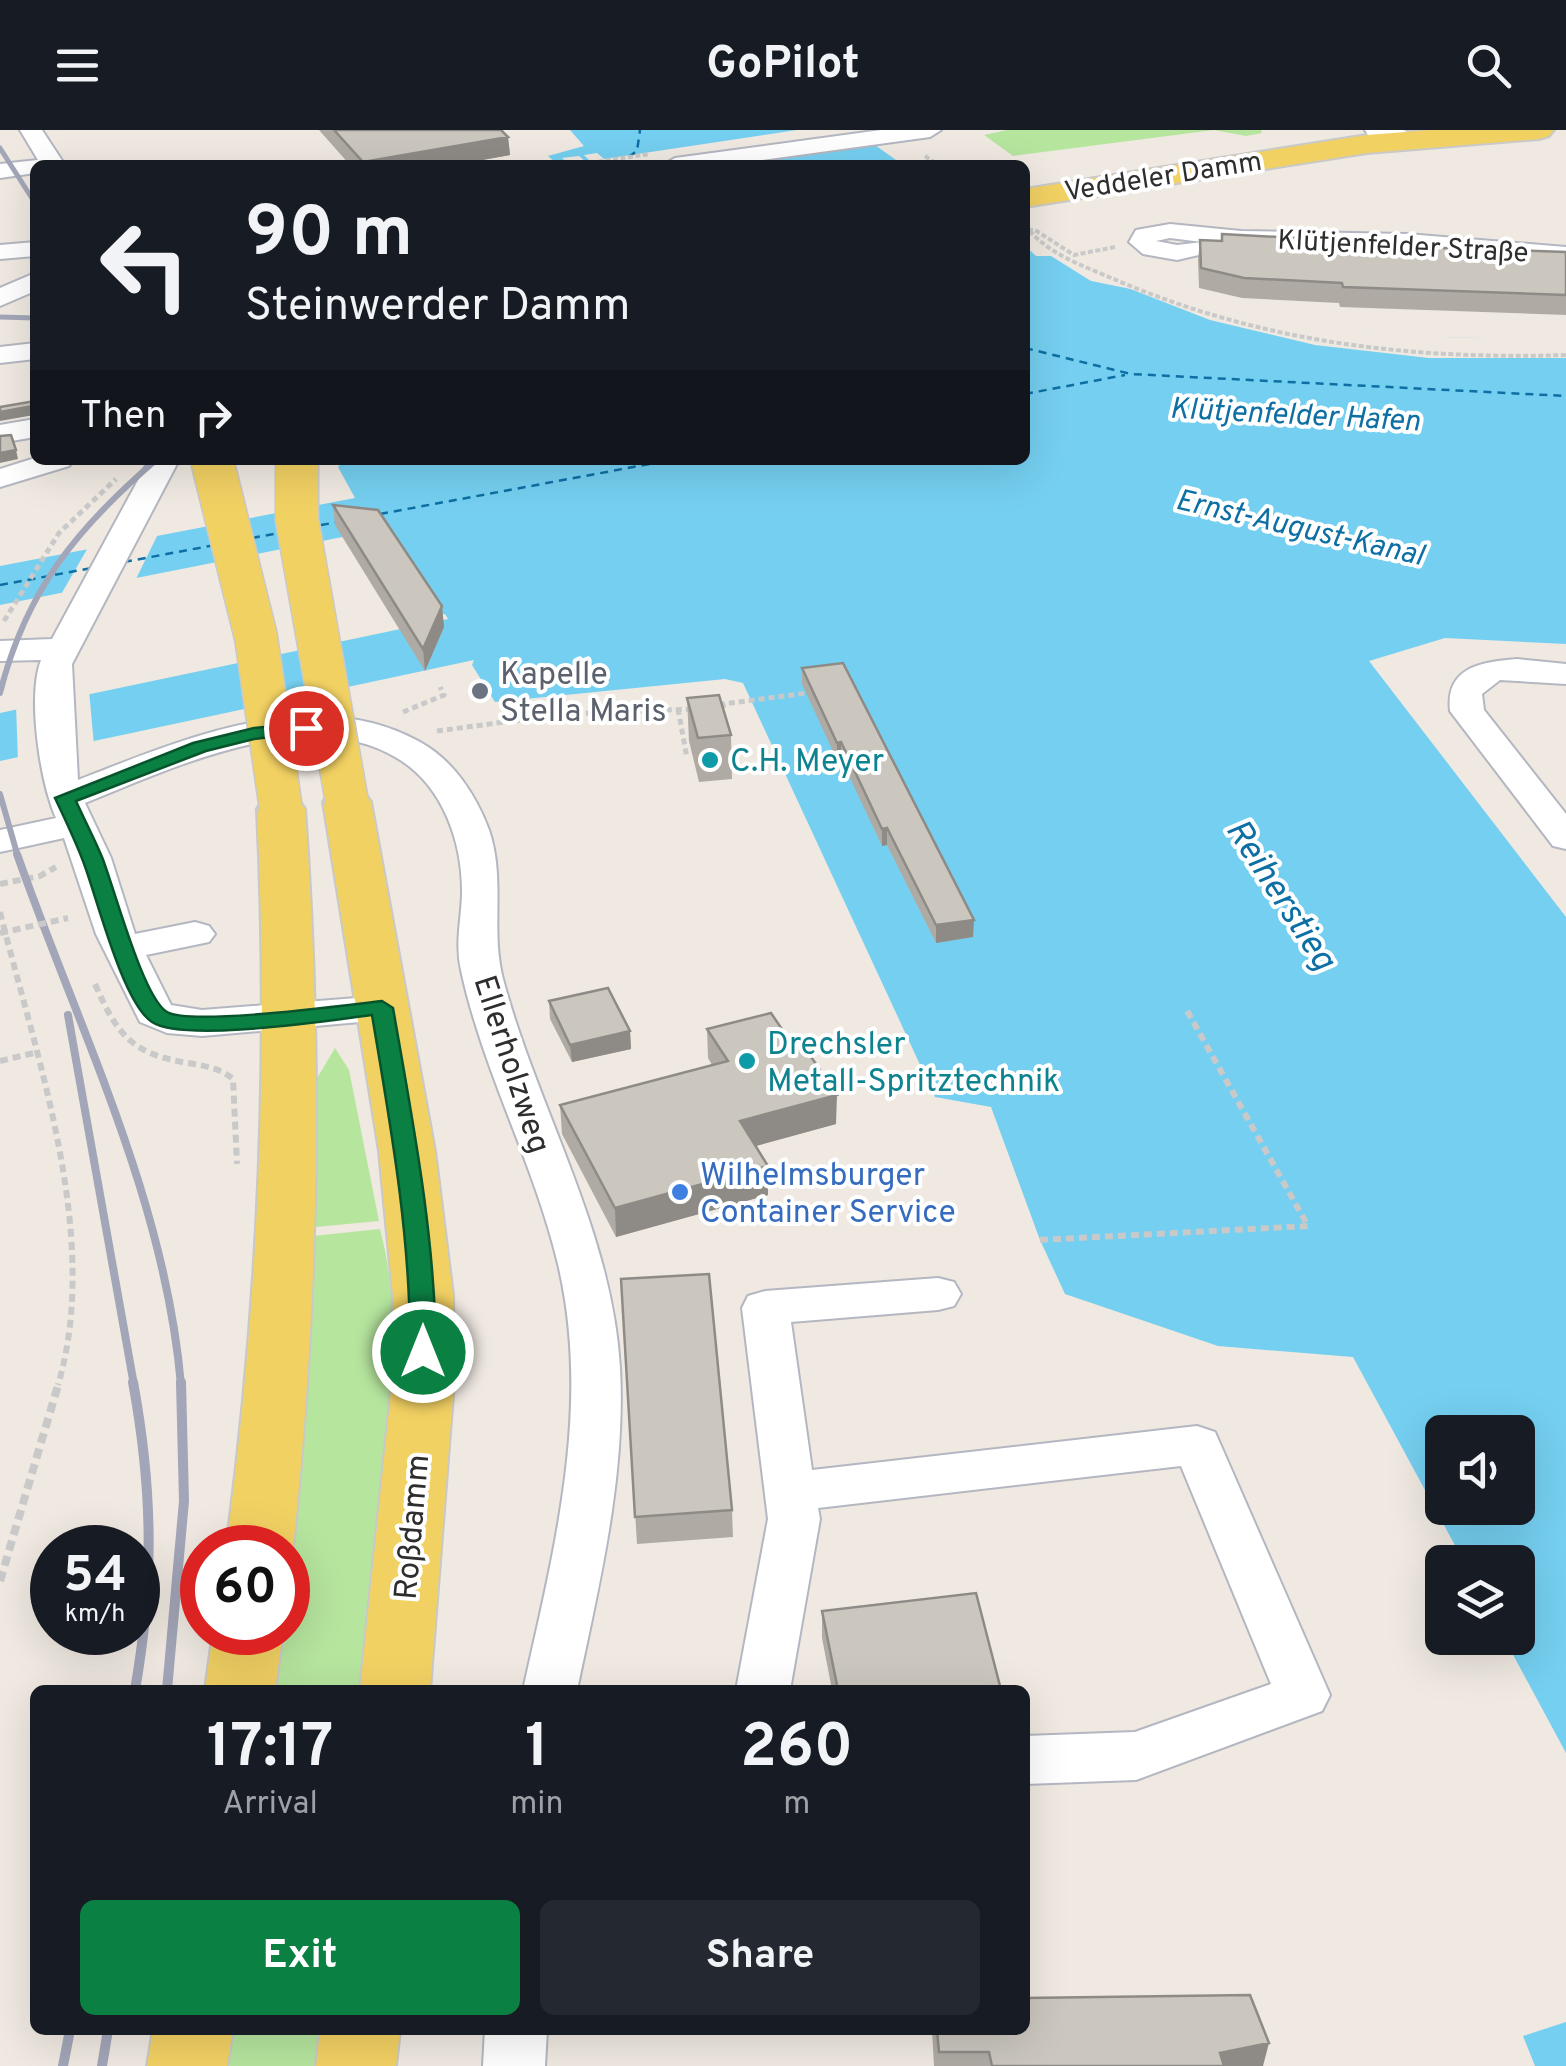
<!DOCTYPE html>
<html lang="en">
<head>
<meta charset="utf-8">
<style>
  :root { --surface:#171b24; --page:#242831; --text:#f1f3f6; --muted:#9ea1a6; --accent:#0b8043 }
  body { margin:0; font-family:Overpass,sans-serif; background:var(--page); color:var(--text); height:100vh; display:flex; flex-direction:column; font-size:38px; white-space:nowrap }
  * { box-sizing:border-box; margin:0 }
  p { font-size:32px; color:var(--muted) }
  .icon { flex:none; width:55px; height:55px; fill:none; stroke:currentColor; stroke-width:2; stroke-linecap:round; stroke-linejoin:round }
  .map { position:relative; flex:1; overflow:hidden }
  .side { position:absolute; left:30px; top:1555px; width:1000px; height:350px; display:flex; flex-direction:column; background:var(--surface); border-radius:15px; box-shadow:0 10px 40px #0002 }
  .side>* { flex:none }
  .hud { position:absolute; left:30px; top:30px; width:1000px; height:305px; border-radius:15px; box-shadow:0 10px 40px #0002; background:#171b24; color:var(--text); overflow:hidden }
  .controls { position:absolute; left:1425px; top:1285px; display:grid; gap:20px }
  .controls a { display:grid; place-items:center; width:110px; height:110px; border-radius:15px; background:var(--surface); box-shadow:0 10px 40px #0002; font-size:50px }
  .speed { position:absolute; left:30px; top:1395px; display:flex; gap:20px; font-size:50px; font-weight:700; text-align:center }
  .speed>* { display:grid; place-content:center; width:130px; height:130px; border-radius:50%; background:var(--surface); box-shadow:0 10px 40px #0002; line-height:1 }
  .speed small { font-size:25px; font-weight:400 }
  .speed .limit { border:15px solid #d22; background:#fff; color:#111 }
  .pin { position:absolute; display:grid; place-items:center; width:85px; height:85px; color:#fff; margin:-42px; border:5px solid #fff; border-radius:50%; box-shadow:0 2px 10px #0007 }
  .me { position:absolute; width:110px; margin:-55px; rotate:0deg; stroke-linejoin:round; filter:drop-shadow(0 0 8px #0008) }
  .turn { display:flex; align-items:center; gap:35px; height:210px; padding:0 50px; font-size:45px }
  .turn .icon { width:130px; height:130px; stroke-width:2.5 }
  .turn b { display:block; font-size:70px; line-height:85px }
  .then { display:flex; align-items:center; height:95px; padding:0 50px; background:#0003; gap:20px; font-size:38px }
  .eta { display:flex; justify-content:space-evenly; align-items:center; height:170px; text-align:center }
  .eta b { font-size:60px; font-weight:700; line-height:70px }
  .cta { display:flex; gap:20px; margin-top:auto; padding:20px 50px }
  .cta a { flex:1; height:115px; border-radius:15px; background:var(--accent); color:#fff; font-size:40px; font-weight:700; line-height:115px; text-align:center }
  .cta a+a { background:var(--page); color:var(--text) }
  header { display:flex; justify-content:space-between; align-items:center; height:130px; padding:0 50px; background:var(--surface); font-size:45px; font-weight:700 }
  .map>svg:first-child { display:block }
</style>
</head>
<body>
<header><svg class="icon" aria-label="menu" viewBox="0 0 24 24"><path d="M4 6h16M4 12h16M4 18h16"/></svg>GoPilot<svg class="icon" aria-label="search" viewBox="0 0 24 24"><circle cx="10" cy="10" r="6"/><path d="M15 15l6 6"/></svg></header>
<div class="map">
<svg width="1566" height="1936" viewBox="0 0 1566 1936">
  <rect width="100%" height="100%" fill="#efe9e1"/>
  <path fill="#b6e59e" d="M1007 0H1261L1262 3 1246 6 1214 0 1013 26 984 5Z
    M335 918 349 940 379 1091 316 1097V950Z
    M380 1099C403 1187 392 1278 382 1368 376 1432 369 1496 362 1560H265L274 1503 288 1502V1418L313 1106Z
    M216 1900H326L322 1936H211Z"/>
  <path fill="#75cff0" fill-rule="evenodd" d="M570 0H854L903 35H558L548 26 584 16Z
    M1025 116 1036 126H1051L1091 151 1286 190 1429 208 1566 207V514L1445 508 1369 531 1566 787V1623L1504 1508H1518V1432H1464L1353 1227 1218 1216 1065 1164 1040 1110 991 977 935 967 743 553 725 549 495 572 472 535 474 530 0 631V583L448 489 445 484 436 485 378 400 0 475V436L355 368 338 337 344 330H1025ZM1442 1302H1518V1378H1442Z
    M1566 1892V1936H1535L1523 1906Z"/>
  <path fill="#efe9e1" d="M797 0H862L884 15 876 12 729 35H564L568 33 562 28 579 26 586 32 589 30 584 25 597 23 604 29Z
    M1110 151 1360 199 1453 208 1566 204V228H1429L1315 215 1210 190Z
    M160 400 134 453 59 468 90 414Z
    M89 560 94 616 18 632 16 575Z"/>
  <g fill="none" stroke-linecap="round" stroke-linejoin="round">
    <path stroke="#0d6fa3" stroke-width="2.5" stroke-dasharray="8 6" stroke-linecap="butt" d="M617 35 637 21 640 0
      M1025 218 1131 244 1566 266
      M1025 264 1125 245
      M380 384 671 330
      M321 395 338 392
      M252 408 279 403
      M124 432 215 415
      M0 455 92 438"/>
    <g stroke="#b4b7c1" stroke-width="4">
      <path id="minor" d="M20 0H42L65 35H35V43L0 48V34L38 30Z
        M881 0H941L930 7 725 35H663L675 28Z
        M1365 0H1403L1422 9 1411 16 1368 5Z
        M1170 94 1241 101 1407 104 1566 117V133L1407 118 1242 115 1177 130 1143 124 1129 112 1136 100ZM1170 108 1202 112 1177 115 1156 111Z
        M35 112V126L0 129V115Z
        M35 143V161L0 176V158Z
        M35 213V229L0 233V217Z
        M35 289V307L0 313V295Z
        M35 328 74 330 69 336 0 357V339Z
        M149 330H179L72 534 78 650C181 610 313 552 420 612 453 630 476 665 489 700 506 750 490 799 503 849 538 980 612 1100 620 1238 626 1346 599 1455 577 1560H523C554 1421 592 1277 558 1134 534 1033 483 942 461 840 455 814 461 791 462 765 463 713 443 655 397 628 306 573 173 638 85 673L111 728 135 804 195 792 209 796 215 804 209 812 146 825 171 875 202 880 382 866 396 869 402 878 396 887 382 890 202 906 167 903 140 892 96 804 64 708 0 722V700L56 688C40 652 27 566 41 530L0 531V511L52 509Z
        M1517 529 1566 534V554L1500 550 1482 564 1484 580 1566 684V719L1553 716 1450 581C1445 537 1481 532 1517 529Z
        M938 1148 954 1152 961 1164 954 1176 938 1180 791 1192 812 1340 1197 1296 1215 1302 1330 1565 1322 1581 1136 1650 1025 1654V1606L1135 1602 1271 1554 1181 1336 818 1378 820 1389 790 1560H736L768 1389 742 1178 748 1166 765 1161Z
        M485 1900H547L545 1936H483Z"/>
    </g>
    <g stroke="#c9c9c9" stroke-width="4">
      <path id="major" d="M1431 0H1554L1549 6 1539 9 1367 23 1025 77V59L1367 5Z
        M347 658 364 662 371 672 435 1021 453 1165 454 1252 430 1560H360L392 1252 393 1165 379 1021 323 672 330 662Z
        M281 665 298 669 305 679C323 927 319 1171 293 1418L288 1428V1418H226C259 1171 269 927 257 679L264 669Z
        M213 1502H283L275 1560H205Z
        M153 1900H233L227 1936H147Z
        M320 1900H400L396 1936H316Z"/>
    </g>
    <path stroke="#c9c9c9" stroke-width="4" stroke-dasharray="5 2.5" stroke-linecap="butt" d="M925 26 938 35
      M558 35H564
      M576 35 649 24
      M1025 95C1046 124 1084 136 1116 150 1261 212 1409 230 1566 225
      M1028 100H1035L1074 125 1115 117"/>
    <path stroke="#c9c9c9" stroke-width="5" stroke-dasharray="6 4" stroke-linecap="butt" d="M4 491 59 403 116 349
      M678 579 687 628
      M716 580H724L723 574 807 563
      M403 582 444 565 440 557
      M437 601 565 584 693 579"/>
    <path stroke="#c9c9c9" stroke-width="6" stroke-dasharray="8 5" stroke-linecap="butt" d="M0 754 40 746 56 737
      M0 782C36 927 102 1107 58 1255
      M95 854C117 904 131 924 188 933 205 936 220 938 233 949L237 1034
      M0 931 34 923
      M1040 1110 1308 1096 1186 879"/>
    <path stroke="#c9c9c9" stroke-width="8" stroke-dasharray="10 6" stroke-linecap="butt" d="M0 1451 59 1252"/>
    <use href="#minor" fill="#fff" fill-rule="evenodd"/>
    <use href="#major" fill="#f2d163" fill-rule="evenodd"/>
    <path stroke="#a3a6b8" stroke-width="5" d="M0 18 35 73
      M0 187 35 188"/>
    <path stroke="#a3a6b8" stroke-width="6" d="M0 563C26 460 77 398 156 330
      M0 664 18 727"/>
    <path stroke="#a3a6b8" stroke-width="8" d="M17 724C78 898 165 1068 181 1255
      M68 885 134 1255"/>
    <path stroke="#a3a6b8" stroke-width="10" d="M133 1252C153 1361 154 1452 135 1560
      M167 1560 184 1371 181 1252
      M63 1936 70 1900
      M102 1936 108 1900"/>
    <g stroke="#c9c9c9" stroke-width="45" stroke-linecap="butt">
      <path id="major-bridge" d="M212 330 256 507 281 679
        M297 330V390L347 672"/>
    </g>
    <path stroke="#c9c9c9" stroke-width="6" stroke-dasharray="8 5" stroke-linecap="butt" d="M0 803 68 788"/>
    <use href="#major-bridge" stroke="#f2d163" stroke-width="42"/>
  </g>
  <path fill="#afaba4" d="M319 0H501L508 7 510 25 455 35H350Z
    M1222 104 1298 113 1566 122V185L1340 177 1339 173 1242 168 1199 158 1198 130 1200 110 1221 111Z
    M333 375 442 476 444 497 425 541 335 395Z
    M802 538 973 807 936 813 887 715 882 716 841 629 837 630 802 554Z
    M687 568 731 605 732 649 699 652 689 611Z
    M549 871 630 901 631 919 572 932 550 889Z
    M707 899 836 994 756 1016 768 1065 616 1107 562 1004 560 975 712 935 708 928Z
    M621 1149 732 1380 733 1407 637 1414Z
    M822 1481 1000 1556 999 1560H832L822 1508Z
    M932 1900H1025L1263 1936H934Z"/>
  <path fill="#8e8b86" d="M508 7 510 25 455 35H363V32Z
    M32 276 34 285 0 291V282Z
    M16 320 18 329 0 333V323Z
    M442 476 444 497 425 541 423 519Z
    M841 612V629L837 630V613Z
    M887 698V715L882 716V699Z
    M974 790 973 807 936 813V795Z
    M630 901 631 919 572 932 570 915Z
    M837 965 836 994 741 1020 740 991Z
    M768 1036V1065L616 1107 615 1078Z
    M1269 1913 1263 1936H1217L1220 1923Z"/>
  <path fill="#cbc7bf" stroke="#8e8b86" stroke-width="2.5" d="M334 0H501L508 7 363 32Z
    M1222 104 1297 108 1298 113 1566 122V165L1343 157 1342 153 1244 148 1201 138 1200 110 1222 111Z
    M35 271V278L32 276 0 282V277Z
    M11 305 16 320 0 323V306Z
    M333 375 378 380 442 476 423 519Z
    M843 533 974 790 936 795 887 698 882 699 841 612 837 613 802 538Z
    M719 565 731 605 698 608 687 568Z
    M608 858 630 901 570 915 549 871Z
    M771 883 792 914 801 912 837 965 740 991 768 1036 615 1078 560 975 728 931 707 899Z
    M709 1144 732 1380 635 1387 621 1149Z
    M976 1463 1000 1556 967 1560H838L822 1481Z
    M1250 1865 1269 1913 1220 1923 1224 1936H992L989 1922H939L937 1900H1025V1868Z"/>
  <path fill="#0b8043" stroke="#07532c" stroke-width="2.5" d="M306 593 313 594V602L254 609 206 621 76 671C84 689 94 708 102 727 114 757 143 868 167 882 192 896 346 875 382 871L393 878C413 993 435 1105 436 1222L432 1229H414L410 1222C411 1108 391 998 372 885 330 890 184 913 152 892 122 872 97 767 83 731 75 710 65 689 55 668L193 613 254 598Z"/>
  <circle fill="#6b7280" stroke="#fff" stroke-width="4" cx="480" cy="561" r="10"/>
  <g fill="#0f9aa8" stroke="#fff" stroke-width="4">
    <circle cx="710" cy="630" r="10"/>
    <circle cx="747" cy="931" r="10"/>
  </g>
  <circle fill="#3f7fe0" stroke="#fff" stroke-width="4" cx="680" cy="1062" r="10"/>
  <g text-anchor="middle" stroke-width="8" stroke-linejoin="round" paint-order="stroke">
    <g font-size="28" fill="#2e2e2e" stroke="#fff">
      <text transform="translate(1163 45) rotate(-9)" y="10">Veddeler Damm</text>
      <text transform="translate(1403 115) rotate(3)" y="10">Klütjenfelder Straße</text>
    </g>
    <g font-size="30" font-style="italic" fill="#0d6fa3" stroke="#fff">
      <text transform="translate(1295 284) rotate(3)" y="10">Klütjenfelder Hafen</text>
      <text transform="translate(1300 397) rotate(13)" y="10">Ernst-August-Kanal</text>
    </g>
    <g font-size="32" fill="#5b616d" stroke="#fff" text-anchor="start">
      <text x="500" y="554">Kapelle<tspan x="500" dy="37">Stella Maris</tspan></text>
    </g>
    <g font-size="32" fill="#0d838f" stroke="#fff" text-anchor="start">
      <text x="730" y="641">C.H. Meyer</text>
      <text x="767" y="924">Drechsler<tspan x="767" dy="37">Metall-Spritztechnik</tspan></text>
    </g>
    <g font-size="32" fill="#2e2e2e" stroke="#fff">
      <text transform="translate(513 934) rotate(72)" y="11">Ellerholzweg</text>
      <text transform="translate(411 1397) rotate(-85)" y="11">Roßdamm</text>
    </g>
    <g font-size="32" fill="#366cbe" stroke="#fff" text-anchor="start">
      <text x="700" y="1055">Wilhelmsburger<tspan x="700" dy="37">Container Service</tspan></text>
    </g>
    <g font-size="35" font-style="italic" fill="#0d6fa3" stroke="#fff">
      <text transform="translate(1282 764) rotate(57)" y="12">Reiherstieg</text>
    </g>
  </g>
</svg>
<div class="controls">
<a><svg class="icon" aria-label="sound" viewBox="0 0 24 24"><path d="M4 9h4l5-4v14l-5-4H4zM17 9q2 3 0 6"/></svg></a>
<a><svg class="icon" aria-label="layers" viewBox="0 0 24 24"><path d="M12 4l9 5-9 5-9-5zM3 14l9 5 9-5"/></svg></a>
</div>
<div class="speed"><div>54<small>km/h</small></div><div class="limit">60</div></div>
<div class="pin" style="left:306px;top:598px;background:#d93025"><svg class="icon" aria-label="arrive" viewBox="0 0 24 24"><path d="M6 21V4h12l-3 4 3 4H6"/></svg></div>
<svg class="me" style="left:423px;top:1222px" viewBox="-20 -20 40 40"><circle r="17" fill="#0b8043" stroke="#fff" stroke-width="3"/><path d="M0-11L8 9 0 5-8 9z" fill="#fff"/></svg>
<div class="hud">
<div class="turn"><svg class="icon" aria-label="left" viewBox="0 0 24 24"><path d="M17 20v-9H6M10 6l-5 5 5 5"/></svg><div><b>90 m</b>Steinwerder Damm</div></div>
<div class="then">Then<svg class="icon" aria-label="right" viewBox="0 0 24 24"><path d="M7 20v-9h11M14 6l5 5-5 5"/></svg></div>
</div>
<section class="side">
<div class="eta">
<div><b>17:17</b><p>Arrival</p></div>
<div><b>1</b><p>min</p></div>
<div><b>260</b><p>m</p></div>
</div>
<div class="cta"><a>Exit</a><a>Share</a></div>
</section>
</div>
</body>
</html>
